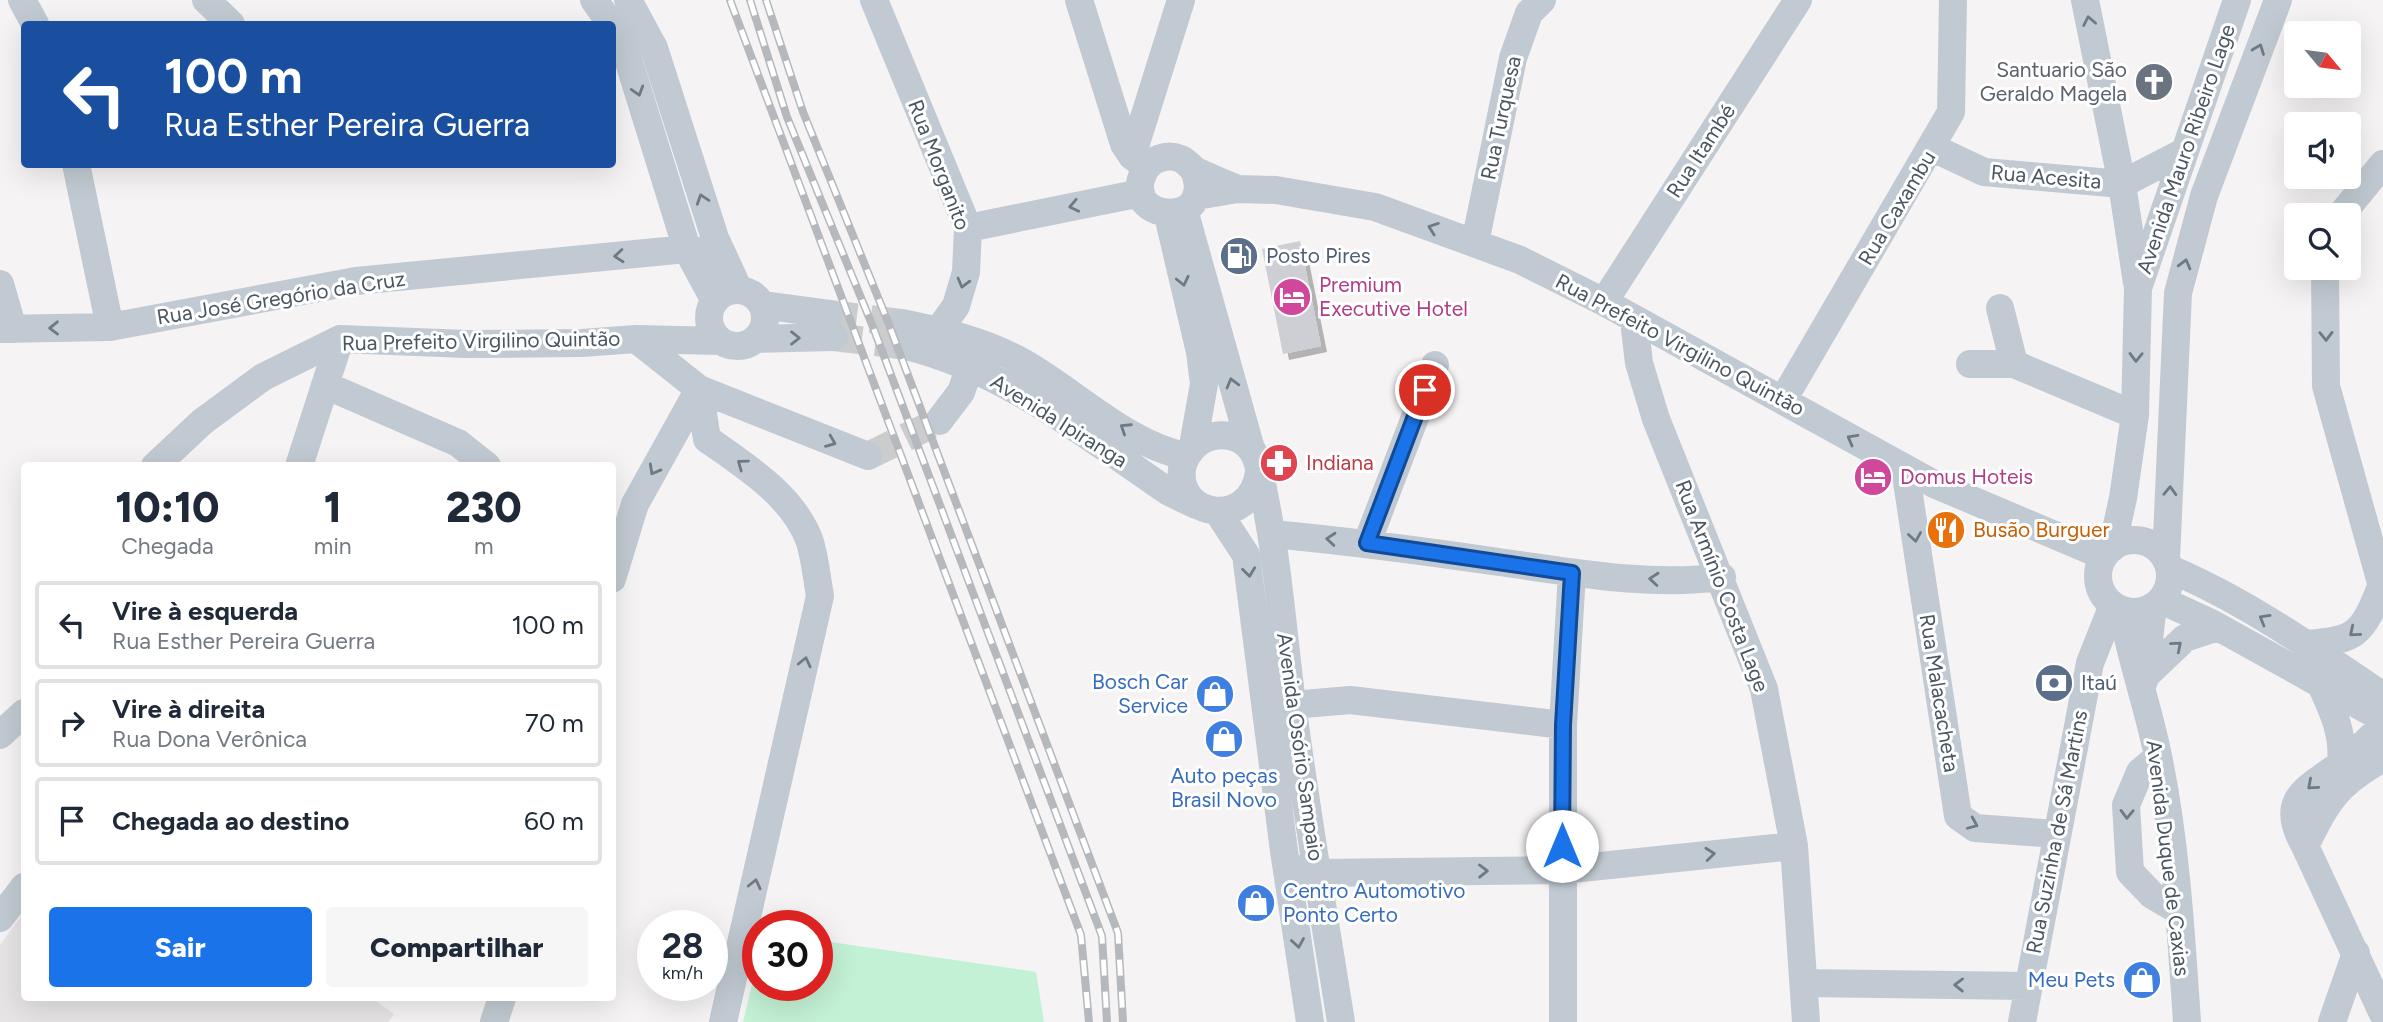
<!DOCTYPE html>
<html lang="pt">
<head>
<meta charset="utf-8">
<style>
  :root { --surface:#fff; --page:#f6f6f7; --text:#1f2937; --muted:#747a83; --line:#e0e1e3; --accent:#1a73e8 }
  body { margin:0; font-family:Figtree,sans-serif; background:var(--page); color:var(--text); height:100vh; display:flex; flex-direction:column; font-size:26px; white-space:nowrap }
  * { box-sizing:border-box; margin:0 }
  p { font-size:23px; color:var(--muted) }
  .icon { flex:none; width:38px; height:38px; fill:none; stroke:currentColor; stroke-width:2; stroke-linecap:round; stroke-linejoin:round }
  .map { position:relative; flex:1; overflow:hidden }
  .drawer { position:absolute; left:21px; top:462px; width:595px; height:539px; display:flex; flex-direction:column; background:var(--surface); border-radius:7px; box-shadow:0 7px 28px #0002 }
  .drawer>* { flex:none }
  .banner { position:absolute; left:21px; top:21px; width:595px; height:147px; border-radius:7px; box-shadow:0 7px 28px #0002; background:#1a4fa0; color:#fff; overflow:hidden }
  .needle { width:46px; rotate:119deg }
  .buttons { position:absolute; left:2284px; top:21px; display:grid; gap:14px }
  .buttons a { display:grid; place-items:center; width:77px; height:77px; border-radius:7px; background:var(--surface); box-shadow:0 7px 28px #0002; font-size:35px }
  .speed { position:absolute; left:637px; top:910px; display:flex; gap:14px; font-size:35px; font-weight:700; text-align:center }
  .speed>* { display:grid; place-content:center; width:91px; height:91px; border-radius:50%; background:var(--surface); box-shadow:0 7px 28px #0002; line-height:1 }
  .speed small { font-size:18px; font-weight:400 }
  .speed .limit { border:10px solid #d22; background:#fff; color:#111 }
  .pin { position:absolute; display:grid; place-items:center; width:60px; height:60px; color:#fff; margin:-30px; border:4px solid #fff; border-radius:50%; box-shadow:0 2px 7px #0007 }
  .me { position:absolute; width:77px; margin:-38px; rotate:0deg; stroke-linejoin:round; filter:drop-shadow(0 0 5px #0008) }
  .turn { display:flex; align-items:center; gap:24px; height:147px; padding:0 28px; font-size:32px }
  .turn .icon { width:91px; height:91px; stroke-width:2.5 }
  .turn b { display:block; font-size:49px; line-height:60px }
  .eta { display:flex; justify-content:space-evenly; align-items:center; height:119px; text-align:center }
  .eta b { font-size:42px; font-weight:800; line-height:49px }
  .primary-button { display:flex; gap:14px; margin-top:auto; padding:14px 28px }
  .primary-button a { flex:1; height:80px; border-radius:7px; background:var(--accent); color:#fff; font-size:28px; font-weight:800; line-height:80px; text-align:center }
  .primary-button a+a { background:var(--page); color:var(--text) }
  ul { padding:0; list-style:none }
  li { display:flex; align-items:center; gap:21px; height:88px; margin:0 14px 10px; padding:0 14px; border:4px solid var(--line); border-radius:7px }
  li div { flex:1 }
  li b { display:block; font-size:26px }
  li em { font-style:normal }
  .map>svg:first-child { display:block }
</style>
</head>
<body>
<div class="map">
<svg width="2383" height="1022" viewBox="0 0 2383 1022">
  <defs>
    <filter id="shadow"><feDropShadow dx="6" dy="6" stdDeviation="0" flood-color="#0004"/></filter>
  </defs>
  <rect width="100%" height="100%" fill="#f5f3f3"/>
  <path fill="#e6e4e5" d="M24 912V998H372L394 1014 388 1022H0V945Z"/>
  <path fill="#c3f1d5" d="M817 940 1036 972 1044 1022H743L758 960V985H817Z"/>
  <path fill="#cdcfd5" filter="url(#shadow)" d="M1300 241 1321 346 1283 354 1262 249Z"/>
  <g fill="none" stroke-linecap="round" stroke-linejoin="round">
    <path stroke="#caccce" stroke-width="28" stroke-dasharray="28 14" stroke-linecap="butt" d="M829 314 902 323
      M834 337 906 346
      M868 456 939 421"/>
    <path stroke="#c1cad2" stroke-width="28" d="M22 0 35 24
      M206 0 231 24
      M594 0 611 24
      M628 0 654 48 715 238 739 290
      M874 0 968 228 966 272 956 306 938 331
      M1079 0 1124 144 1132 156 1147 167
      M2085 0 2122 184 2137 283
      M612 28 628 59 687 249 715 301
      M1933 148 1984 172 2122 184
      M1132 156 1181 0
      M76 164 110 327
      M1194 170C1218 231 1118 222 1144 172 1150 159 1167 153 1181 159 1188 162 1191 169 1198 172 1211 178 1225 184 1238 189
      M2122 184 2182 153
      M1196 196 1238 189 1276 190 1375 207 1520 260 1604 302 1934 484 2104 556
      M1184 210 1251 449
      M2341 215 2383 164
      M1170 224 1200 352 1204 384 1193 446
      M968 228 1141 193
      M1475 243 1513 58 1529 13 1542 0
      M2325 268 2326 386 2383 590
      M0 284 13 329
      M709 318a28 28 0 1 1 56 0a28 28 0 1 1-56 0Z
      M1604 302 1798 0
      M762 305 829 314
      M2000 308 2014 364 2135 415
      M1634 321 1639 363 1656 419 1764 689 1794 846 1806 1022
      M902 323C945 332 985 341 1024 363 1075 392 1128 445 1186 456
      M0 329 110 327 356 281 687 249 709 253 726 263
      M636 339 699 389 868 456
      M755 339 834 337
      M906 346C1007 371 1085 435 1169 492L1196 505
      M1970 364H2014
      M325 385 458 443 487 466
      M699 389 707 439C745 466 794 496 810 542 815 559 817 579 820 596L723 1022
      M1783 400 1951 112 1953 0
      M939 421 961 392 970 367
      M155 466 202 422 263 377 340 339 467 344 582 343 636 339 721 341
      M299 466 340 339
      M1905 469 1958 816 1975 828 2056 834
      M1259 472C1251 530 1176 518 1182 469 1183 462 1187 455 1191 450 1205 431 1236 430 1251 449 1260 460 1261 480 1264 494 1278 563 1283 633 1292 703 1306 810 1324 916 1341 1022
      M1218 512 1246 555 1284 851 1310 1022
      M1272 534C1348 541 1423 551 1499 562 1572 572 1649 587 1722 577
      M2098 576a36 36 0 1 1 72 0a36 36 0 1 1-72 0Z
      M1367 543 1435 365
      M2112 548 2123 498 2135 415 2138 288 2237 0
      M2166 559 2178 293 2204 196 2278 0
      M2170 569C2246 601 2315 650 2383 696
      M612 579 635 504 699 389
      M2161 600 2211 623 2380 717
      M2122 610C2131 660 2148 706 2158 756 2176 843 2181 934 2187 1022
      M2307 644C2355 640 2362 635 2380 589
      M2144 677 2185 638 2218 627
      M2144 681 2153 606
      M2321 685C2333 711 2344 734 2341 764
      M1292 705 1350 700 1563 725
      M2382 725C2370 739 2357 751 2342 763 2308 789 2277 798 2305 846 2329 798 2336 785 2383 758
      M0 735 24 713
      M2158 757 2140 772 2126 805 2130 872 2152 895 2179 911
      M2305 846 2383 1014
      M1299 869 1317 873 1562 870 1794 846
      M0 918 24 887
      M1805 983 2027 986
      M494 1022 502 998
      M1563 1022V725L1572 573
      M2022 1022 2090 663 2113 605
      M2332 1022 2356 953"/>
    <g stroke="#b5b8bd" stroke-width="8">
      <path id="rail" d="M730 0 1081 935 1089 1022
        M750 0 787 117 873 327 1102 936 1107 1022
        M766 0 803 112 888 322 1118 933 1123 1022"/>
    </g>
    <use href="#rail" stroke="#fff" stroke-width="5" stroke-dasharray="16" stroke-linecap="butt"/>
  </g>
  <defs><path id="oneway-chevron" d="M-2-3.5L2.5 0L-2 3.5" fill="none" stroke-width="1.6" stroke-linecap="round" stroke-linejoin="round" transform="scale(1.75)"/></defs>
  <g stroke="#6e7983">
    <use href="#oneway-chevron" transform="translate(2089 21) rotate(-101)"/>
    <use href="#oneway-chevron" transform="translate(2259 49) rotate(-69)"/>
    <use href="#oneway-chevron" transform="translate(638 91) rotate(73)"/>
    <use href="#oneway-chevron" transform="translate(702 199) rotate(-108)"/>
    <use href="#oneway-chevron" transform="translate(1074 206) rotate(168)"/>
    <use href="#oneway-chevron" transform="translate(1433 228) rotate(-160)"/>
    <use href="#oneway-chevron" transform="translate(619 256) rotate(175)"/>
    <use href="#oneway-chevron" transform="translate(2185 264) rotate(-75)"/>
    <use href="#oneway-chevron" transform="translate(1183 281) rotate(77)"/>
    <use href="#oneway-chevron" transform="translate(963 283) rotate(105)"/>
    <use href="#oneway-chevron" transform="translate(54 328) rotate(179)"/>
    <use href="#oneway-chevron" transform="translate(2326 336) rotate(89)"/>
    <use href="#oneway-chevron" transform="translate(795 338)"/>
    <use href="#oneway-chevron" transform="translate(2136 357) rotate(91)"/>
    <use href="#oneway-chevron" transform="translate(1232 383) rotate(-105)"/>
    <use href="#oneway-chevron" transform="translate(1125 428) rotate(-147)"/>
    <use href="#oneway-chevron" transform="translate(1852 439) rotate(-151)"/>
    <use href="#oneway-chevron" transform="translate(831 442) rotate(22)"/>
    <use href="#oneway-chevron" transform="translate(742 464) rotate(-144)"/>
    <use href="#oneway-chevron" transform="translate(654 470) rotate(119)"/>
    <use href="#oneway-chevron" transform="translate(2170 491) rotate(-88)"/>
    <use href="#oneway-chevron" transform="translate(1915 537) rotate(81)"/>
    <use href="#oneway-chevron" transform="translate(1331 539) rotate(-175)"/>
    <use href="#oneway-chevron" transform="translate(1249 572) rotate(83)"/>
    <use href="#oneway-chevron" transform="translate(1654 579) rotate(-175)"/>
    <use href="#oneway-chevron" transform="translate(2264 619) rotate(-150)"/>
    <use href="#oneway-chevron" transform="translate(2354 632) rotate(140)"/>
    <use href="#oneway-chevron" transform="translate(2177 646) rotate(-40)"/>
    <use href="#oneway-chevron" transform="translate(805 662) rotate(-77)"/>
    <use href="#oneway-chevron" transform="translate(2312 785) rotate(139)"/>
    <use href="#oneway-chevron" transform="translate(2127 814) rotate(91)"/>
    <use href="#oneway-chevron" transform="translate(1973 824) rotate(23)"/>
    <use href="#oneway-chevron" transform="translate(1710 854) rotate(-6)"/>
    <use href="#oneway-chevron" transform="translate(1483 871) rotate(-1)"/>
    <use href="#oneway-chevron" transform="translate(755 884) rotate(-77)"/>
    <use href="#oneway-chevron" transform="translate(1298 943) rotate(81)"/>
    <use href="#oneway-chevron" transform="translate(1959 985) rotate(-179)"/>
  </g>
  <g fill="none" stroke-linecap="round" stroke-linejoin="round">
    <g stroke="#114b97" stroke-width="18">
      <path id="route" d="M1425 390 1367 543 1572 573 1563 725 1562 846"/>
    </g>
    <use href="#route" stroke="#1a73e8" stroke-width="12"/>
  </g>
  <defs>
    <g id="church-disc" transform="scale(2.0125)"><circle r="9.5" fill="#6b7280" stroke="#fff"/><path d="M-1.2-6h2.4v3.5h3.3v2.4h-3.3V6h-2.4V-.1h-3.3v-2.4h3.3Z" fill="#fff"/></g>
    <g id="fuel-disc" transform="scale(2.0125)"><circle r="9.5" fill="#5c6f8a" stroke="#fff"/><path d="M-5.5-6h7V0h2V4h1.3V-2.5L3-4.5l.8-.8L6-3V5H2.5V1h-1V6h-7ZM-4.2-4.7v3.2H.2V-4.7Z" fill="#fff"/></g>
    <g id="hotel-disc" transform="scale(2.0125)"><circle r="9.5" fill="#d1479c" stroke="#fff"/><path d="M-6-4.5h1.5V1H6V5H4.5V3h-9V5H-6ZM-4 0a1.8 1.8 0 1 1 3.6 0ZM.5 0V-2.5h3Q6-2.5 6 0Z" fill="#fff"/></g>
    <g id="pharmacy-disc" transform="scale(2.0125)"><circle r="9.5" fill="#e0444e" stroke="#fff"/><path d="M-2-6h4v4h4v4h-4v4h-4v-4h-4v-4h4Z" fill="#fff"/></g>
    <g id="restaurant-disc" transform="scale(2.0125)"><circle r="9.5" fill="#e8710a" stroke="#fff"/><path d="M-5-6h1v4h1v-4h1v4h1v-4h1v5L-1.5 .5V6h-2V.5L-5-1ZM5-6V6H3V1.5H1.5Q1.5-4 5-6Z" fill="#fff"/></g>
    <g id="bank-disc" transform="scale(2.0125)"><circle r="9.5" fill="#5c6f8a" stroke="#fff"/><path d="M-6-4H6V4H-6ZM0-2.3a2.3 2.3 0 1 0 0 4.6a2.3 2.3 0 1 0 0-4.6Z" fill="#fff"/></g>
    <g id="shop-disc" transform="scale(2.0125)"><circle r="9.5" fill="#3f7fe0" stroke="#fff"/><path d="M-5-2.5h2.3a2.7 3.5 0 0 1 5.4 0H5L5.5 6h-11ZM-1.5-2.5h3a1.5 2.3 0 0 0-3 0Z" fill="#fff"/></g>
  </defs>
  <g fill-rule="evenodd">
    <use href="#church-disc" x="2154" y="82"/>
    <use href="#fuel-disc" x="1239" y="256"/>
    <use href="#hotel-disc" x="1292" y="297"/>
    <use href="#pharmacy-disc" x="1279" y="463"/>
    <use href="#hotel-disc" x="1873" y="477"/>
    <use href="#restaurant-disc" x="1946" y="530"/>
    <use href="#bank-disc" x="2054" y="683"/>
    <use href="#shop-disc" x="1215" y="694"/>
    <use href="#shop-disc" x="1224" y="739"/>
    <use href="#shop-disc" x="1256" y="903"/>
    <use href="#shop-disc" x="2142" y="980"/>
  </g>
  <g text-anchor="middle" stroke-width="6" stroke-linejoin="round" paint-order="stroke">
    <g font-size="21" fill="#5b616d" stroke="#fff" text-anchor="end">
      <text x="2127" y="77">Santuario São<tspan x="2127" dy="24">Geraldo Magela</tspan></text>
    </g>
    <g font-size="21" fill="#4a5661" stroke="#fff">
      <text transform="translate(1501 118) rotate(-78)" y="7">Rua Turquesa</text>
      <text transform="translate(2186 149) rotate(-71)" y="7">Avenida Mauro Ribeiro Lage</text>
      <text transform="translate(1701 151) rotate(-57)" y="7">Rua Itambé</text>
      <text transform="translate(939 165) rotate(69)" y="7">Rua Morganito</text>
      <text transform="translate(2046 177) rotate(5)" y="7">Rua Acesita</text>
      <text transform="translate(1897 208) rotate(-59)" y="7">Rua Caxambu</text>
      <text transform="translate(281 298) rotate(-9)" y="7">Rua José Gregório da Cruz</text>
      <text transform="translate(481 341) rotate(-1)" y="7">Rua Prefeito Virgilino Quintão</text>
      <text transform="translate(1680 345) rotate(28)" y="7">Rua Prefeito Virgilino Quintão</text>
      <text transform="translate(1059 421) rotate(32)" y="7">Avenida Ipiranga</text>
      <text transform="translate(1722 586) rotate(69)" y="7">Rua Armínio Costa Lage</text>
      <text transform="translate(1939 693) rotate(81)" y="7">Rua Malacacheta</text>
      <text transform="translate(1300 747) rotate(82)" y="7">Avenida Osório Sampaio</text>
      <text transform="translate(2057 832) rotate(-79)" y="7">Rua Suzinha de Sá Martins</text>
      <text transform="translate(2168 858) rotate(83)" y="7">Avenida Duque de Caxias</text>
    </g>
    <g font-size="21" fill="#4e5e75" stroke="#fff" text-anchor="start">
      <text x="1266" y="263">Posto Pires</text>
      <text x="2081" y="690">Itaú</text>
    </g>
    <g font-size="21" fill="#b23c85" stroke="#fff" text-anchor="start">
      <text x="1319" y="292">Premium<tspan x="1319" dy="24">Executive Hotel</tspan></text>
      <text x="1900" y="484">Domus Hoteis</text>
    </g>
    <g font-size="21" fill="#be3a42" stroke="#fff" text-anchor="start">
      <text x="1306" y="470">Indiana</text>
    </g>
    <g font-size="21" fill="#c56008" stroke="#fff" text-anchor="start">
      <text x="1973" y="537">Busão Burguer</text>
    </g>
    <g font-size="21" fill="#366cbe" stroke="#fff" text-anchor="end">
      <text x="1188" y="689">Bosch Car<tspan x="1188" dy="24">Service</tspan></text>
      <text x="1224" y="783" text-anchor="middle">Auto peças<tspan x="1224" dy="24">Brasil Novo</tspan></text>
      <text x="1283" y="898" text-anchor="start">Centro Automotivo<tspan x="1283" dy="24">Ponto Certo</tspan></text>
      <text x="2115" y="987">Meu Pets</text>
    </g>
  </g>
</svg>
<div class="buttons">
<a><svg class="needle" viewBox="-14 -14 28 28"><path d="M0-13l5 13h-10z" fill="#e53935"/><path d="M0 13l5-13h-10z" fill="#747a83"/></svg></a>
<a><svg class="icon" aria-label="sound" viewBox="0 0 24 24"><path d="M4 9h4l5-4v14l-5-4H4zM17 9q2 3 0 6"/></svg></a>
<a><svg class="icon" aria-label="search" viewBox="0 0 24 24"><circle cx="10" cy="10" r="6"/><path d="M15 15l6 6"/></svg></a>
</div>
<div class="speed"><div>28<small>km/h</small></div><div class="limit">30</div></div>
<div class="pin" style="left:1425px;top:390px;background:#d93025"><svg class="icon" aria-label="arrive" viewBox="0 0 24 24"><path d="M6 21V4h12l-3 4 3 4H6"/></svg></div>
<svg class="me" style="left:1562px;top:846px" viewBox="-20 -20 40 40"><circle r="19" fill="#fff"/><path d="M0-13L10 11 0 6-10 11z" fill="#1a73e8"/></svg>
<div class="banner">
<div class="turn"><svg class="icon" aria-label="left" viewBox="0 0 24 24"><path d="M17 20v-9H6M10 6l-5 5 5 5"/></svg><div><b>100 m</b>Rua Esther Pereira Guerra</div></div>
</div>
<section class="drawer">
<div class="eta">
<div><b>10:10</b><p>Chegada</p></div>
<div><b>1</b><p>min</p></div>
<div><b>230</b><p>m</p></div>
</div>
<ul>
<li><svg class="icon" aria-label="left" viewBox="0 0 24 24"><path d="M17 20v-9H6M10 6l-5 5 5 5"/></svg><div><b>Vire à esquerda</b><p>Rua Esther Pereira Guerra</p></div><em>100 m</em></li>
<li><svg class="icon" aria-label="right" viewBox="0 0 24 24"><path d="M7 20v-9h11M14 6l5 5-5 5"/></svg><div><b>Vire à direita</b><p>Rua Dona Verônica</p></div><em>70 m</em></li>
<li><svg class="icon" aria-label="arrive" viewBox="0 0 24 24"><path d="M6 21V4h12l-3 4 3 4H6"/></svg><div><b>Chegada ao destino</b></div><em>60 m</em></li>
</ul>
<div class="primary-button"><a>Sair</a><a>Compartilhar</a></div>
</section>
</div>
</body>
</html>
